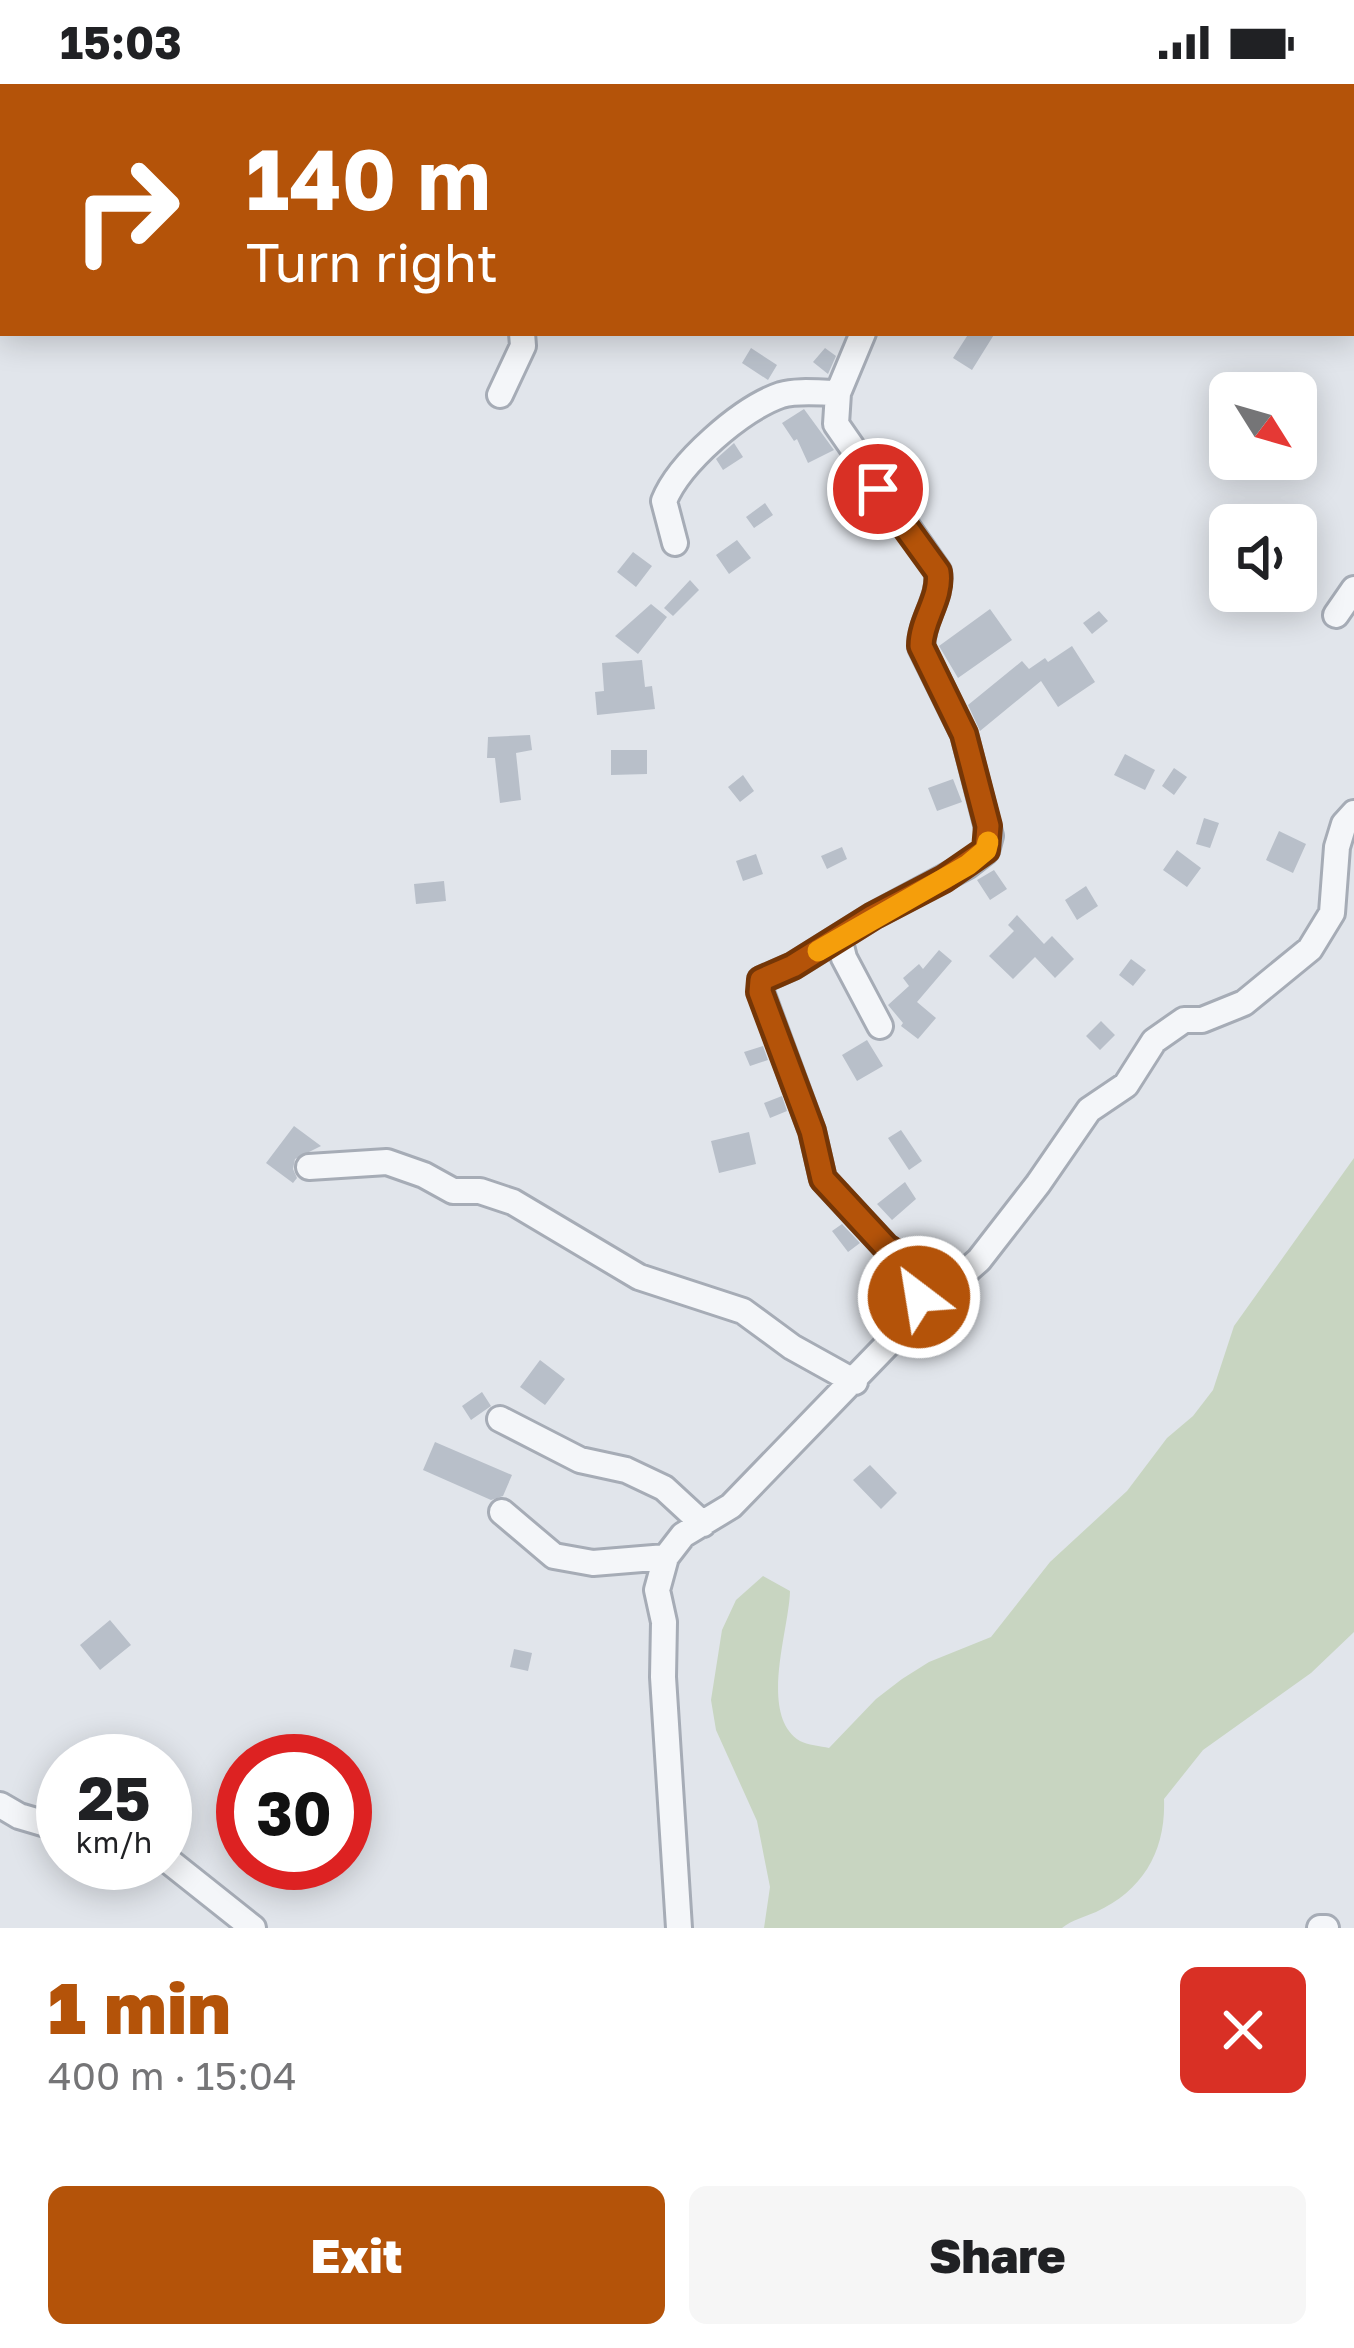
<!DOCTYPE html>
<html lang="en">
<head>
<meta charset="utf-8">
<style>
  :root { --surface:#fff; --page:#f6f6f6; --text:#202124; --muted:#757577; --accent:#b45309 }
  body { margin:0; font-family:"Golos Text",sans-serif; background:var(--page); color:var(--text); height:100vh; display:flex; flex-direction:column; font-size:45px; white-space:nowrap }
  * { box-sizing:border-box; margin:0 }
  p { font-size:39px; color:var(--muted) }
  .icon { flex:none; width:66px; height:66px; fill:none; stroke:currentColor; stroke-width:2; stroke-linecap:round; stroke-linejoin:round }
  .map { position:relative; height:1844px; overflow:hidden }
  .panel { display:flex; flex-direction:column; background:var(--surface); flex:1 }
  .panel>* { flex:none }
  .hud { position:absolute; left:0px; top:0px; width:1356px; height:252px; box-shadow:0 6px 30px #0003; background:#b45309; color:#fff; overflow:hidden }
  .needle { width:78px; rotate:127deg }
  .tools { position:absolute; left:1209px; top:288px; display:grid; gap:24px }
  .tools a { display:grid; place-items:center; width:108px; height:108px; border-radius:18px; background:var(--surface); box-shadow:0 6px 30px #0003; font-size:60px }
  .speed { position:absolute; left:36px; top:1650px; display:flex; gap:24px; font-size:60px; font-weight:700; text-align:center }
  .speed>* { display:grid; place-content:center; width:156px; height:156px; border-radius:50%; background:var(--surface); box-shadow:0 6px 30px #0003; line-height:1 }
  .speed small { font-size:30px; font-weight:400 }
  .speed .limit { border:18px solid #d22; background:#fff; color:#111 }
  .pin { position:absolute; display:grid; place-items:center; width:102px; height:102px; color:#fff; margin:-51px; border:6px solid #fff; border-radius:50%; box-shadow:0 3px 12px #0007 }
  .me { position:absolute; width:132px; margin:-66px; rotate:329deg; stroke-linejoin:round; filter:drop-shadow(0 0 9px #0008) }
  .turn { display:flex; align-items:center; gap:42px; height:252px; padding:0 48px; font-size:54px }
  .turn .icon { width:156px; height:156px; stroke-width:2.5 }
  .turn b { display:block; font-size:84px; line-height:102px }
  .round { display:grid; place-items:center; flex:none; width:126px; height:126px; border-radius:18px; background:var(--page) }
  .summary { display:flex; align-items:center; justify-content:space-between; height:204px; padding:0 48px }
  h1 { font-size:72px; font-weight:800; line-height:90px; color:var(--accent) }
  .primary-button { display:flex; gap:24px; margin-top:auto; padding:24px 48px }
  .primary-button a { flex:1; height:138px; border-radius:18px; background:var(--accent); color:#fff; font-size:48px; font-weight:800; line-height:138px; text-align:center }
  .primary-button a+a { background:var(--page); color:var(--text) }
  .status { display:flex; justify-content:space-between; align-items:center; height:84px; padding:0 60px; background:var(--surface); direction:ltr }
  .status svg { height:33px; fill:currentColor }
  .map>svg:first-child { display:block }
</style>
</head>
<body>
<div class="status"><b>15:03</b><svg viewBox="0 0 49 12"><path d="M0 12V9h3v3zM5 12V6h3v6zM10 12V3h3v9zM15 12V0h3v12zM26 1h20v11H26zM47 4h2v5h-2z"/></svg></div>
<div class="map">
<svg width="1354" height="1844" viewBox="0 0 1354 1844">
  <rect width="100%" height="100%" fill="#e1e5eb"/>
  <path fill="#c8d5c1" d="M1354 1074V1548L1311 1589 1203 1666 1164 1715C1166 1766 1144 1806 1096 1828 1084 1833 1072 1836 1062 1844H764L770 1803 757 1737 716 1646 711 1616 722 1546 736 1516 763 1492 790 1507C789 1547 758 1631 800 1657 807 1661 821 1662 829 1664L876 1615 902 1595 929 1578 991 1553 1050 1478 1127 1407 1167 1354 1193 1332 1213 1306 1234 1242Z"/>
  <path fill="#b8bfc9" d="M969 249H995L972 286 953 274Z
    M751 264 777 281 768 296 742 279Z
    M825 264 836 272 828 290 813 278Z
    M804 325 834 366 808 379 797 355 794 357 782 339Z
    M734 359 743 373 723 386 716 375Z
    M765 419 773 431 754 444 746 433Z
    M737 456 751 474 729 490 716 471Z
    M633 468 652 482 636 503 617 488Z
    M690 496 699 506 673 532 664 524Z
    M651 520 667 533 638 570 615 552Z
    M990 525 1012 556 958 594 939 562Z
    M1099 527 1108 537 1092 550 1083 539Z
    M1072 562 1095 598 1058 623 1041 597 980 647 968 621 1022 577 1029 585 1045 574 1048 578Z
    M642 576 645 603 652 602 655 625 597 631 595 608 604 607 602 579Z
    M530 651 532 666 516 669 521 716 500 719 495 674H487L488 653Z
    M611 666H647V690L611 691Z
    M1125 670 1155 686 1145 706 1114 691Z
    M1174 684 1187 693 1174 711 1162 702Z
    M743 691 754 707 740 718 728 703Z
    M953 695 962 718 937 727 928 704Z
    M1204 734 1219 739 1210 764 1196 760Z
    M1279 747 1306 760 1293 789 1266 776Z
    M842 763 847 775 827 785 821 772Z
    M1177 766 1201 784 1187 803 1163 786Z
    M756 770 763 790 743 797 736 777Z
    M994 786 1007 805 990 816 977 796Z
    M444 797 446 817 416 820 414 800Z
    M1086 802 1098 822 1077 836 1065 816Z
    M1017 831 1044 860 1052 852 1074 875 1055 894 1035 873 1013 895 989 872 1014 847 1008 841Z
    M939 866 952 877 917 918 936 934 918 955 901 942 903 939 888 921 909 902 903 894 919 880 923 885Z
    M1131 875 1146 886 1133 902 1119 891Z
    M1101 937 1115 951 1100 966 1086 952Z
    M867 956 883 982 857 997 842 971Z
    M763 962 768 976 750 982 744 968Z
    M782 1012 787 1027 770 1034 764 1019Z
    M294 1042 321 1062 295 1075 293 1085 297 1094 293 1099 266 1079Z
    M901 1046 922 1077 909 1086 888 1054Z
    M749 1048 756 1080 719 1089 711 1057Z
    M905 1098 916 1115 892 1136 877 1120Z
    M842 1140 860 1159 848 1168 832 1147Z
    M540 1276 565 1295 545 1321 520 1303Z
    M482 1308 491 1322 471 1336 462 1322Z
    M435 1358 512 1391 503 1412 491 1416 423 1386Z
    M870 1381 897 1409 881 1425 853 1396Z
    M110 1536 131 1561 100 1586 80 1561Z
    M514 1565 532 1569 528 1587 510 1583Z"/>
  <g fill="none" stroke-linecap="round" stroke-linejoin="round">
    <g stroke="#a6acb6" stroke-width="30">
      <path id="minor" d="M1340 0 1341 3
        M611 3 612 0
        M975 3 977 0
        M1353 47 1354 51
        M1353 93 1354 91
        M1353 129 1354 127
        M838 309 836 340 938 487C942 514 921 535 921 563L964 650 990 752 986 767 968 781 873 832 793 882 761 896V908L812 1047 823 1095 886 1163 909 1179 919 1213 913 1234
        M500 311 523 262 522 249
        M675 459 664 417C679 379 742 324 781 311 798 306 820 309 838 309L863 249
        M1336 531 1354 505
        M839 854 844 874 880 942
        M309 1083 387 1078 424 1091 453 1107H480L513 1118 639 1193 743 1227 792 1263 855 1298
        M500 1335 580 1376 626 1386 664 1404 703 1440
        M502 1428 554 1472 593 1479 666 1473
        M0 1721 19 1732 63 1745
        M165 1774 253 1844
        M679 1844 663 1593 664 1538 657 1506 666 1473 683 1451 731 1422 913 1234 979 1176 1038 1100 1089 1026 1126 1001 1154 957 1184 936H1202L1244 919 1310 865 1332 829 1337 763 1344 740 1354 729
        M1320 1844H1326"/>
    </g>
    <use href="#minor" stroke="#f4f6f9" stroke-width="24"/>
  </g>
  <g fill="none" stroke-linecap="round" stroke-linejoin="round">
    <g stroke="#753606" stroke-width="30">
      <path id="route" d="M878 405 938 488C942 514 921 536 921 562L964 650 988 742 986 766 944 795 873 832 793 882 761 896 760 908 812 1047 823 1095 886 1163 910 1179 919 1213"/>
    </g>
    <use href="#route" stroke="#b45309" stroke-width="21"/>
    <path stroke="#f59e0b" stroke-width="21" d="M818 867 968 781 986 766 988 758"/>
  </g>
</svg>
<div class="tools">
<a><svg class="needle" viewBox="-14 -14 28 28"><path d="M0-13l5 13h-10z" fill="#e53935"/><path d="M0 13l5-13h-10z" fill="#757577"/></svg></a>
<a><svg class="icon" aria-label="sound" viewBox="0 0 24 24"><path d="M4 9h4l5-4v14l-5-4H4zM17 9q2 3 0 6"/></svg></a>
</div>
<div class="speed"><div>25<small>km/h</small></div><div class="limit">30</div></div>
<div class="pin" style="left:878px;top:405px;background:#d93025"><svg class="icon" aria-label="arrive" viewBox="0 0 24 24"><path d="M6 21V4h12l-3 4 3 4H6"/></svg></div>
<svg class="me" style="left:919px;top:1213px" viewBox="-20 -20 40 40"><circle r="17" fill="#b45309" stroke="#fff" stroke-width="3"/><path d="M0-11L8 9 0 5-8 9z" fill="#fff"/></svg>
<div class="hud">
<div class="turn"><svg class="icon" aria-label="right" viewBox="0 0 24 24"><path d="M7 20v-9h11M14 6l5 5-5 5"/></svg><div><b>140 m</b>Turn right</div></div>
</div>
</div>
<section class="panel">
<div class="summary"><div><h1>1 min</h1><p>400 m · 15:04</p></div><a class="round" style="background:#d93025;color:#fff"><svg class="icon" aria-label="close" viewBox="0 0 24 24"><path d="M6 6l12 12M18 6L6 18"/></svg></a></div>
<div class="primary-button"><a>Exit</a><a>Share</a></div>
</section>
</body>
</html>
